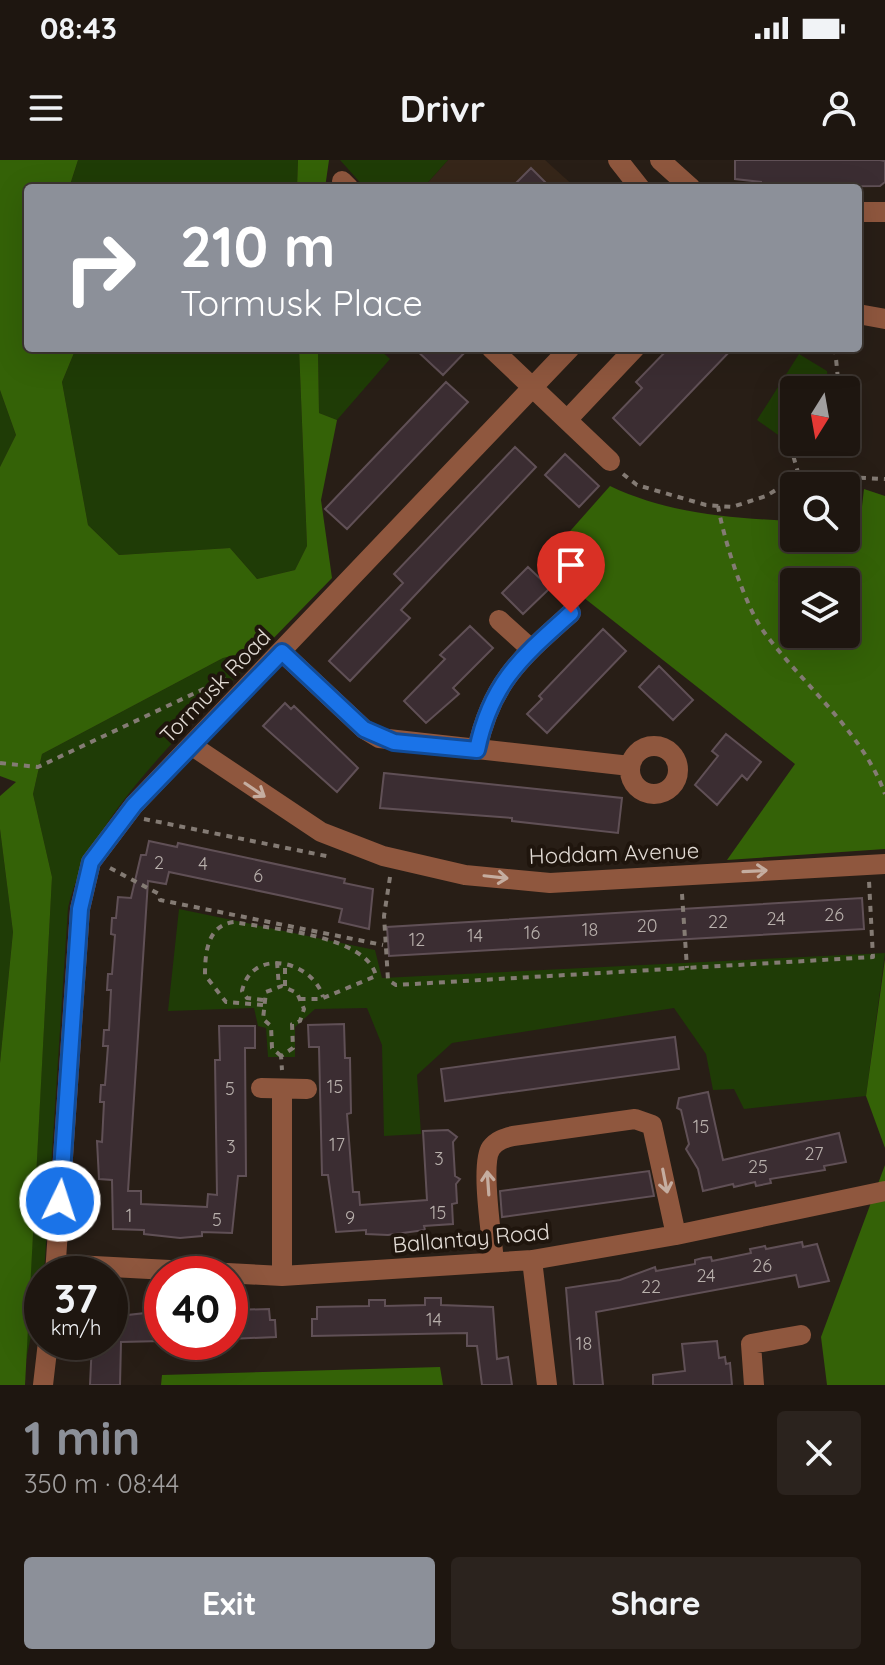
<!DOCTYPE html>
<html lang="en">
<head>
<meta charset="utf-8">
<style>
  :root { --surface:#1e1610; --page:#2b231e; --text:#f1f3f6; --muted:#a19f9f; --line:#3c3530; --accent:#8c9099 }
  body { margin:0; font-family:Quicksand,sans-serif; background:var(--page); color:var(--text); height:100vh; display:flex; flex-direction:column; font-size:30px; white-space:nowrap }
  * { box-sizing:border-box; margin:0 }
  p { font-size:26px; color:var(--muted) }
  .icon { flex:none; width:44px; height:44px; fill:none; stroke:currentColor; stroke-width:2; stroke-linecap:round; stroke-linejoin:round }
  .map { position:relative; height:1225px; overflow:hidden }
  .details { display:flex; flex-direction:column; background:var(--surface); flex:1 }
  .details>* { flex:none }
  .guide { position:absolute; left:24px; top:24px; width:838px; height:168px; border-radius:8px; box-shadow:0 8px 32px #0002,0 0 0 2px var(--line); background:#8c9099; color:#fff; overflow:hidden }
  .needle { width:52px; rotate:191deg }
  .buttons { position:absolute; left:780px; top:216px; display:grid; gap:16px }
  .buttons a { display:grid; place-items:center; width:80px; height:80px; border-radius:8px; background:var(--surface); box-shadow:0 8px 32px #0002,0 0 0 2px var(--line); font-size:40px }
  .speed { position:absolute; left:24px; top:1096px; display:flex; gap:16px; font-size:40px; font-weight:700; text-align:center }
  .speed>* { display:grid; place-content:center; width:104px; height:104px; border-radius:50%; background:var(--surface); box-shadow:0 8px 32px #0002,0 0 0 2px var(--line); line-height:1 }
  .speed small { font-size:20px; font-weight:400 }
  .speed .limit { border:12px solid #d22; background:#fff; color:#111 }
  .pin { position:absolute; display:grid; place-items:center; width:68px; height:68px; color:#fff; margin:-82px -34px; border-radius:50% 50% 50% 0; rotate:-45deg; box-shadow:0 0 8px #0007 }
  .pin .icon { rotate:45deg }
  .me { position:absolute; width:88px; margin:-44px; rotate:4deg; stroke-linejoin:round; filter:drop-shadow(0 0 6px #0008) }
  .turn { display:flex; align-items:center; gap:28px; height:168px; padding:0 24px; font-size:36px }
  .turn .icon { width:104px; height:104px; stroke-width:2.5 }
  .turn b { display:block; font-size:56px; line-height:68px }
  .round { display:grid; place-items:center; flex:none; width:84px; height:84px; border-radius:8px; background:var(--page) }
  .head { display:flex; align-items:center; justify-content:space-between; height:136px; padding:0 24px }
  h1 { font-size:48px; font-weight:800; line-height:60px; color:var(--accent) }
  .button { display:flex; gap:16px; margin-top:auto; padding:16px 24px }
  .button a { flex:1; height:92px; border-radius:8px; background:var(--accent); color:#fff; font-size:32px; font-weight:800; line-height:92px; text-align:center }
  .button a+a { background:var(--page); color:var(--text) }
  .status { display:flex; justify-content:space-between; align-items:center; height:56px; padding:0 40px; background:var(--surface); direction:ltr }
  .status svg { height:22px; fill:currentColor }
  header { display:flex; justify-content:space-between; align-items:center; height:104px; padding:0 24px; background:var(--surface); font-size:36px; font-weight:800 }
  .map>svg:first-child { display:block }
</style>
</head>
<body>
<div class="status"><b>08:43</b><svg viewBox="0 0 49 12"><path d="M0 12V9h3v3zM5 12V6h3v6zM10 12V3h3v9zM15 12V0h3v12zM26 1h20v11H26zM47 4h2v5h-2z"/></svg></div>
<header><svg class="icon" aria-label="menu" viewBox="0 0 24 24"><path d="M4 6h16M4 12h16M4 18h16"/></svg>Drivr<svg class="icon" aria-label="person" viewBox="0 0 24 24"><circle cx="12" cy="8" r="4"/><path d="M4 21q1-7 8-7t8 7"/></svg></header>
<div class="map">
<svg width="885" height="1225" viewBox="0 0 885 1225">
  <rect width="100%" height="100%" fill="#281e16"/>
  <path fill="#362619" d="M448 0H545L576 28H423Z"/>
  <path fill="#1f3c06" d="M78 0H298L297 28H69Z
    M340 0H448L423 28H365Z
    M76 188H299L307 386 295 410 257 419 230 388 119 395 88 365 62 222Z
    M318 188H378L390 199 337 260 319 253Z
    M799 194 827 211 829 230H794V270L781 277 757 260Z
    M0 230 16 275 0 307Z
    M264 488C198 559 89 653 68 748L44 1114 26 1200 52 717 33 634 42 594 223 498Z
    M0 669 13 772 0 903Z
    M179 749 375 790 382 818 885 793 866 936 744 949 734 929 713 930 706 894 674 848 452 883 417 915 421 974 384 976 382 885 367 848 315 849 295 867V897H268L266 868 258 866 254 848 168 851Z"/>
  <path fill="#346207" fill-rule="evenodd" d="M0 0H78L69 28H28V188H76L62 222 88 365 119 395 230 388 257 419 295 410 307 386 299 188H318L319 253 337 260 321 340 332 418 264 488 223 498 42 594 33 634 52 717 25 1225H0V903L13 772 0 669V636L16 622 0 616V307L16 275 0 230Z
    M298 0H329L325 28H297Z
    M610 326C669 354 730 358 794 361V378H846V364H860L864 329 885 336V689L727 700 795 604 541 404ZM846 422V474H794V422Z
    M885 799V988L866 936Z
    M885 1005V1225H827L821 1177Z
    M440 1207 443 1225H161L162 1215Z"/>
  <path fill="#3b2d32" stroke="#605056" stroke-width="2" d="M735 0H880L885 1V22L880 26 761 27V22L735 19Z
    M531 8 551 28H511Z
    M414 188H469L443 215Z
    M669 188H733L640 285 613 258 642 228 636 222Z
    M446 222 468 242 347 369 325 349Z
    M515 287 536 307 401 450 410 458 350 521 329 501 403 423 394 414Z
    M565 294 599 326 579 347 545 315Z
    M528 407 550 428 523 454 502 433Z
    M470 466 493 488 453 528 459 534 426 563 404 541 445 499 440 495Z
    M603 469 626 491 547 573 527 554 542 539 539 536Z
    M659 506 693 540 673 560 639 527Z
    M285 543 291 549 294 546 358 608 337 632 263 566Z
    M726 574 761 602 747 620 742 615 717 645 695 625 718 596 712 591Z
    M384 613 622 638 618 673 512 661V658L380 648Z
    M149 681 177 687 178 683 345 719 344 723 373 729 369 769 339 762 342 749 283 736 169 712 166 724 148 721 128 1031H141V1044L207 1047 208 1034 217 1035 215 900H220L219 866H255V888H245L246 1016H238L232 1073 202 1072V1076L180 1078 144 1074V1070L113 1069 112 1020 99 1019 97 981 102 982 104 942H100L101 925H105L108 886H103L104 870H109L111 830H107L108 814H112L115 775 111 774 112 758H116L118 737 131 738 141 695H146Z
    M862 738 864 769 389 796 387 767Z
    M344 864 345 898H350L351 953 347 954 353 1032H359L360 1045 427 1040 423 971 448 970 457 977 453 982 455 1016 460 1019 456 1024 457 1043 452 1044 453 1064 424 1066 425 1070 388 1075 366 1074V1070L336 1072 328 1015H322L319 887H309L308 865Z
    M675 877 679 909 445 941 441 909Z
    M708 932 723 1000 839 973 846 1002 824 1006 825 1010 770 1019 771 1023 756 1026 755 1022 734 1027 733 1024 703 1031 698 1009 686 989 689 984 681 950 677 948 679 938Z
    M649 1011 654 1036 502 1057 500 1031Z
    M802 1082 803 1087 817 1084 829 1121 799 1127 796 1115 596 1152 603 1225H574L566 1128 620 1120 655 1107 656 1111 695 1104V1100L703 1098 711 1097 712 1101 751 1093 750 1089 765 1086 766 1089Z
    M425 1138H441V1145L493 1147 497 1199 508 1197 512 1225H482L477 1186H467V1173L312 1176V1159H317V1147L369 1146V1140H385V1146L425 1145Z
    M145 1147H162V1181L121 1182 120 1225H90L92 1182H110V1157L145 1153Z
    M269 1149 270 1160H275L276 1177 230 1179V1150Z
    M717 1181 719 1198 725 1197 726 1204 730 1203 732 1225H653V1215L685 1211 682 1184Z"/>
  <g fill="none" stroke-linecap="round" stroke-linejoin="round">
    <path stroke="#847b74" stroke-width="4" stroke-dasharray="6 6" stroke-linecap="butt" d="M835 188 839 230
      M623 314 637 325 706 345 732 347 766 336 799 316 793 295 799 282
      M800 315 885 319
      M718 346C724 380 744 444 764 472 803 525 862 571 885 634
      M0 603 38 607 229 517
      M144 659 331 697
      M110 708 159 734 160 740 383 785
      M390 717 384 756 388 820 396 825 873 797 869 721
      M682 734 687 808
      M277 802 279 827
      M285 826V803
      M263 840 247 838 242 831C252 786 313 801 323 837
      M263 845 226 842 205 815C205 791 208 765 234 762 270 769 367 775 376 816L321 839H301
      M281 896 272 888 271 866 263 859 266 832 282 826 297 833 304 849 300 861 292 864 293 888 281 896 282 910"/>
    <path stroke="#8f573e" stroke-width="20" d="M618 0 640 28
      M660 0 691 28
      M342 21 349 28
      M858 52H885
      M858 154 885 159
      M491 188 610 301
      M567 260 635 188
      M499 460 531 489
      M282 492 364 569 379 578 630 606
      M191 585 321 672 383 696 465 715 550 723 885 704
      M630 610a24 24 0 1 1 48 0a24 24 0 1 1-48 0Z
      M477 590C491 522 522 497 571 453
      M261 928 307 929
      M282 929V1116
      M532 1100 547 1225
      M494 1101C492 1078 480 1004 491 988 497 980 505 978 513 976L635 959 652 965 676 1075
      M56 1104 282 1116 532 1100 676 1075 885 1031
      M55 1114 80 749 91 702 134 645 570 188
      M43 1225 48 1182
      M754 1225 751 1184 801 1175"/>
  </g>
  <defs><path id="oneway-shaft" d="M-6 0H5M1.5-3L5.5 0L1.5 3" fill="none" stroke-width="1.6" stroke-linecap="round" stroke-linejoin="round" transform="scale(2)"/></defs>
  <g stroke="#c5ada0">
    <use href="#oneway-shaft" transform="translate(255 630) rotate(34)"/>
    <use href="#oneway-shaft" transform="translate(755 711) rotate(-3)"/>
    <use href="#oneway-shaft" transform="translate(496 717) rotate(6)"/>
    <use href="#oneway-shaft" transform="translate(665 1021) rotate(79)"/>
    <use href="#oneway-shaft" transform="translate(488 1023) rotate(-94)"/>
  </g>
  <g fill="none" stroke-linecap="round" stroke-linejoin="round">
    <g stroke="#114b97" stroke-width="20">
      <path id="route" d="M60 1041 80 749 91 702 134 645 282 492 364 569 394 582 477 590C491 522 522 497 571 453"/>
    </g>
    <use href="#route" stroke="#1a73e8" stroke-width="14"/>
  </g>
  <g text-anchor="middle" stroke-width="8" stroke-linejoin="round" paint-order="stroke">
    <g font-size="18" fill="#b8b0ac">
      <text x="159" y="709">2</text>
      <text x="203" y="710">4</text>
      <text x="258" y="722">6</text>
      <text x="834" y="761">26</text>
      <text x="776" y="765">24</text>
      <text x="718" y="768">22</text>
      <text x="647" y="772">20</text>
      <text x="590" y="776">18</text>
      <text x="532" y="779">16</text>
      <text x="475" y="782">14</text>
      <text x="417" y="786">12</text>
      <text x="335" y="933">15</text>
      <text x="230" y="935">5</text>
      <text x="701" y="973">15</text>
      <text x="337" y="991">17</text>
      <text x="231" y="993">3</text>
      <text x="814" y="1000">27</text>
      <text x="439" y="1005">3</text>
      <text x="758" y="1013">25</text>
      <text x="438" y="1059">15</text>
      <text x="129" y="1062">1</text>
      <text x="350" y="1064">9</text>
      <text x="217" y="1066">5</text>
      <text x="762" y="1112">26</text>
      <text x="706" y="1122">24</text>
      <text x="651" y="1133">22</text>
      <text x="434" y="1166">14</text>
      <text x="584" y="1190">18</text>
    </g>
    <g font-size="22" fill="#e2dbd5" stroke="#1f150d">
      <text transform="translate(215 526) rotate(-46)" y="8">Tormusk Road</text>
      <text transform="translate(614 693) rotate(-2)" y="8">Hoddam Avenue</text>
      <text transform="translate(471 1078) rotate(-5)" y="8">Ballantay Road</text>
    </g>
  </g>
</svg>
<div class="buttons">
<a><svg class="needle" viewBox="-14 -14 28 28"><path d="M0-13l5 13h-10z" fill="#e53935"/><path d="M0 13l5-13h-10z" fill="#a19f9f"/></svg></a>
<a><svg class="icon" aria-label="search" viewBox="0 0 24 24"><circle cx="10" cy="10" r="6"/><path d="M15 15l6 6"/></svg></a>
<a><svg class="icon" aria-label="layers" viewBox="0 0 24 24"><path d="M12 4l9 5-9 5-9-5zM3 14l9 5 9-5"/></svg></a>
</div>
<div class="speed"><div>37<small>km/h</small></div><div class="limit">40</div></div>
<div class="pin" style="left:571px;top:453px;background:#d93025"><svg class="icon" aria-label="arrive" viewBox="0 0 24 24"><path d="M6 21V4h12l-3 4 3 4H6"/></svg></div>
<svg class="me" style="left:60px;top:1041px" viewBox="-20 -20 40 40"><circle r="17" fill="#1a73e8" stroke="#fff" stroke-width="3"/><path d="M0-11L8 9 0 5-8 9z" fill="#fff"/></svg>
<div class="guide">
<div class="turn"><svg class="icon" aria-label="right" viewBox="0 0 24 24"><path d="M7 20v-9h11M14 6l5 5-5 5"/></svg><div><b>210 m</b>Tormusk Place</div></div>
</div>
</div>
<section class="details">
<div class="head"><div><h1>1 min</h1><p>350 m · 08:44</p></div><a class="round"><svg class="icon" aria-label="close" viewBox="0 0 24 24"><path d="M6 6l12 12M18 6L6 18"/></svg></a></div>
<div class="button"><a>Exit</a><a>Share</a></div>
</section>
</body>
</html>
